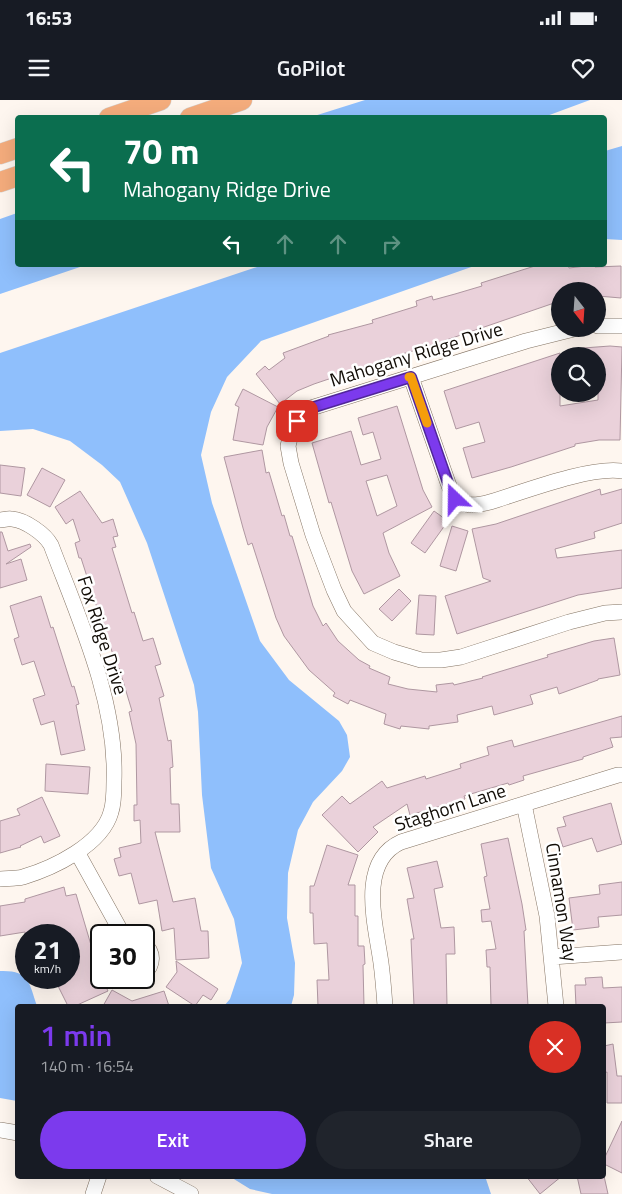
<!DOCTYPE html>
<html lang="en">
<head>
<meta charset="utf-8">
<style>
  :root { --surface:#171b24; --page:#20242c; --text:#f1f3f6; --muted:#9ea1a6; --accent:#7c3aed }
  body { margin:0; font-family:"Titillium Web",sans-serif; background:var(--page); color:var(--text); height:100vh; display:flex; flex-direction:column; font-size:19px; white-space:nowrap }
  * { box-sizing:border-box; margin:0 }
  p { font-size:16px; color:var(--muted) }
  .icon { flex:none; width:28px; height:28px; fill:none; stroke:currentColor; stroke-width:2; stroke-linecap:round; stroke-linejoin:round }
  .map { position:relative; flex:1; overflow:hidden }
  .sheet { position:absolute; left:15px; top:904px; width:591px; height:175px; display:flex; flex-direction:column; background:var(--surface); border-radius:5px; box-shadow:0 5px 20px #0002 }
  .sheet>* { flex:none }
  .guide { position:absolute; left:15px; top:15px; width:592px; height:152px; border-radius:5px; box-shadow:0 5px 20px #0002; background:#0b6e4f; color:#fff; overflow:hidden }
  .needle { width:32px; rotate:163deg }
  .tools { position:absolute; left:551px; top:182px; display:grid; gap:10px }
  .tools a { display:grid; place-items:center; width:55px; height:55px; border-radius:50%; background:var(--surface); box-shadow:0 5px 20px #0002; font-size:25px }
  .speed { position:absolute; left:15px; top:824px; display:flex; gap:10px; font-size:25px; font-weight:700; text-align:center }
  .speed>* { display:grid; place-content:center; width:65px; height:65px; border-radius:50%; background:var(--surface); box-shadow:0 5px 20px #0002; line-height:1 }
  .speed small { font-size:12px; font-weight:400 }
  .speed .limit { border:2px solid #111; border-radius:8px; background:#fff; color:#111 }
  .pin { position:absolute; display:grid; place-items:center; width:42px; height:42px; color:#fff; margin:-21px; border-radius:10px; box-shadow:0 2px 8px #0006 }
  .me { position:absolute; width:55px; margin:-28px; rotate:337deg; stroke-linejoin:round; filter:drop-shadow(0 0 4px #0008) }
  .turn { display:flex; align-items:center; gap:18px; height:105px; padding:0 25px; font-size:22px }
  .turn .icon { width:65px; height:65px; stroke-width:2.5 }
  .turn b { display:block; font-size:35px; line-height:42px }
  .lanes { display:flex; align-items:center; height:48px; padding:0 25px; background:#0003; justify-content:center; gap:25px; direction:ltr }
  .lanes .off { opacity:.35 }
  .round { display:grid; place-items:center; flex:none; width:52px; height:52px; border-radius:26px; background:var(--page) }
  .head { display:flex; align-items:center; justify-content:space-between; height:85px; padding:0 25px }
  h1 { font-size:30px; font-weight:600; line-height:38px; color:var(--accent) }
  .action { display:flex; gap:10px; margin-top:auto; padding:10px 25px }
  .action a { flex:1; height:58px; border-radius:30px; background:var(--accent); color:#fff; font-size:20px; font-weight:600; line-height:58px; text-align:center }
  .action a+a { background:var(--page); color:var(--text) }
  .status { display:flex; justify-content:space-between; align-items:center; height:35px; padding:0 25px; background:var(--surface); direction:ltr }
  .status svg { height:14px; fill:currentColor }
  header { display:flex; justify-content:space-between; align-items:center; height:65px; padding:0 25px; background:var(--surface); font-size:22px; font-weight:600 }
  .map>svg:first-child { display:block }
</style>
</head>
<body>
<div class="status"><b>16:53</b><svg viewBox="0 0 49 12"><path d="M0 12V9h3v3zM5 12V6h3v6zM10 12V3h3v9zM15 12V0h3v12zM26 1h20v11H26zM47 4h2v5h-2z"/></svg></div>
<header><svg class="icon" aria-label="menu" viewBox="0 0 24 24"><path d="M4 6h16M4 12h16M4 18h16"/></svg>GoPilot<svg class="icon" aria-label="heart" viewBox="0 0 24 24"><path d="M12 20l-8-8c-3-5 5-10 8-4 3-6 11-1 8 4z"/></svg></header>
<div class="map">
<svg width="622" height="1094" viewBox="0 0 622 1094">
  <rect width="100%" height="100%" fill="#fef6ef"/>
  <path fill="#8fbffc" d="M365 0H590L544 17H311Z
    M622 46V140L605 139V51Z
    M17 113 18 165H86L0 194V119Z
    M263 165H477L261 241 227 277 211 312 201 355 212 403 260 541 289 580 339 621 347 635 350 657 342 671 313 702 298 730 288 773 287 818 295 863 294 895 291 906H224L230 899 242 863 234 819 211 768 202 695 198 612 194 585 147 443 120 382 102 365 70 341 33 329 0 331V253Z
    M0 871C29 870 29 882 37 906H18L17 1001 0 998Z
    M229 1076H485L491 1094H272L250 1089Z"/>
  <path fill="#ead1da" stroke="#af97a1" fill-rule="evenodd" d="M538 165H568L569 168 594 165 595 167 621 166V198L598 196V191H560V201L423 248 378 261 379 262 314 284 297 291 280 304 256 274 265 266 269 270 285 258 283 253 329 236 328 235 373 223 372 220 417 206 416 201 432 196 433 200 455 194 482 186 481 183Z
    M610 246 622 247 620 340H599L575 344V346L511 367 472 378 463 348 485 342 479 322 456 329 444 291 560 253V306L598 300V256H570V249Z
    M243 289 278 307 267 327 263 345 233 340 239 307 235 305Z
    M397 306 423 390 432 407 383 433 389 453 400 476 364 494 352 471 331 402 329 403 312 343 351 331 361 365 381 359 373 332 363 335 358 318ZM387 375 397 406 377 416 366 381Z
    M262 350 266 373 269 372 282 416 284 415 290 436H292L313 506 323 526 326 523 338 541 359 560 370 566 369 568 390 577 388 584 408 589 437 592 436 585 453 583 454 585 483 578 482 577 548 557 547 555 594 541 614 538 620 575 598 579V580L559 594 557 587 530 595 533 604 494 615 492 606 457 615 458 622 429 626V629L401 626 400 629 384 624 386 614 350 600 348 604 333 596 335 593 309 570 284 536 276 518 252 443 248 445 243 428 224 357Z
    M0 365 25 368 21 396 0 393Z
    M42 368 65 380 50 407 27 395Z
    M600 389 601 395 622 389V423L594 432 595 438 555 449 557 458 622 450V488L578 495 457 534 445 496 491 481 483 478 472 429 496 424Z
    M80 391 102 423 113 419 118 436 113 437 116 447 112 448 132 513 134 512 143 541 153 538 161 564 155 566 164 596 159 598 168 641 171 640 173 667 170 668 171 704H179L180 732H155L173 802 195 798 201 831H208L209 858 176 860 174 828 162 831 157 800 139 804 131 773 119 776 114 759 121 757 119 748 141 743 140 720 134 721V705H137L136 644 129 612 132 611 119 568 117 569 102 517H100L81 458H79L75 443 80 441 73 419 66 424 55 407Z
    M434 411 448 421 425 453 411 443Z
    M452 426 468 431 456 471 440 466Z
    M0 432H2L8 451 30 444 31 447 6 464 21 459 27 480 0 488Z
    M399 489 411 501 392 521 379 509Z
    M419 495 436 496 434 535 416 534Z
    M41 496 51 528 53 527 72 587 74 586 79 604 76 605 85 650 61 655 54 621 41 625 33 599 45 595 34 561 22 565 14 539 19 537 10 506Z
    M622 616V637L610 638 613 647 583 657V659L523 676 524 680 509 685 508 683 464 696 465 699 410 715 407 704 373 727 378 732 358 752 322 715 342 696 350 704 382 681 387 688 425 676 426 679 461 668 460 664 489 655 487 647 512 640 514 647Z
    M46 664 90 667 88 694 45 691Z
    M42 697 60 736 44 743 41 736 20 746 21 747 0 753V721L20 715 17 709Z
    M611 703 622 744 597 752 592 738 563 747 557 728 566 726 563 717Z
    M508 738 522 804 526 830 524 831 528 906H491L490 867H487L486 850 496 849 491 821 482 822 481 810 490 809 484 777 487 776 481 744Z
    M327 745 358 755 348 785H355V816H358V846H364L365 864 363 865 364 906H318L317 880H329L327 843 314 844 313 813H310V786H314Z
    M437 761 443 787 434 789 441 828 454 827 455 854H446L447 906H414L411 839H414L407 799 414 798 407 768Z
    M622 782V815L598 817 599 827 573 830 569 798 600 794 599 785Z
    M64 787 66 796 76 794 96 862 94 863 108 891 75 906H68L57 884 69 879V835H60L58 830 42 835H26L25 832 0 836V806L25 802V799Z
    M176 861 218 889 211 900 203 895 195 906 166 887 177 872Z
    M602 877 603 888 622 887V922L604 923V906H576L575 885H586L585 878Z
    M112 890 132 901 164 891 169 906H103Z
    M613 944 617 976H622V1003H607V972L604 973V946Z
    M622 1021V1073L604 1064V1059Z
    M526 1076H562L540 1094Z
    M577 1076H604L608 1094H581Z"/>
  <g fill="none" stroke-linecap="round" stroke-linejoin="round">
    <g stroke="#847464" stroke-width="16">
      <path id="minor" d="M598 226H622
        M574 229 526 241 311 308 297 321 291 334 288 346 291 363 313 435 334 490 344 511 373 543 394 552 421 560H441L461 557 569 522 605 513 622 512
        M411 277 448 383C450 388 452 394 455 398 463 408 479 405 490 402 523 392 590 366 622 371
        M0 420C4 420 8 418 12 419 25 420 45 434 51 445 79 519 117 601 114 681 114 691 114 703 111 712 102 745 53 768 23 777 15 779 7 778 0 779
        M524 704 547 816 556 906
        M77 752 123 835
        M144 844C154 852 154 865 144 873
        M552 857 622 852
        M385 906C384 892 383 878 381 863 376 826 357 762 401 742L618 675H622
        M0 1030 18 1033
        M157 1076 191 1094
        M93 1094 99 1076"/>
    </g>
    <g stroke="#d4d3d2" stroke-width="21">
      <path id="major" d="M109 18 161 0
        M190 18 242 0
        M0 54 18 48
        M0 82 18 76"/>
    </g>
    <use href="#minor" stroke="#fff" stroke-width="15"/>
    <use href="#major" stroke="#f4ac7c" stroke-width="20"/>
  </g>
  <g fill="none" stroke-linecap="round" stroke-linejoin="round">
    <g stroke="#51269a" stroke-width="12">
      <path id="route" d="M297 321 311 308 411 277 448 383 455 399"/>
    </g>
    <use href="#route" stroke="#7c3aed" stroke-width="9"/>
    <path stroke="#f59e0b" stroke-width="9" d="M409 277H411L427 323"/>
  </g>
  <g text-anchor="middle" stroke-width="5" stroke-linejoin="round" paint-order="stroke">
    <g font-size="19" fill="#110c06" stroke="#fff">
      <text transform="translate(416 254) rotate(-17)" y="7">Mahogany Ridge Drive</text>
      <text transform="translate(103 535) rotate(72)" y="7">Fox Ridge Drive</text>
      <text transform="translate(450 707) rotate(-18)" y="7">Staghorn Lane</text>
      <text transform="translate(562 802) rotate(81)" y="7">Cinnamon Way</text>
    </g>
  </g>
</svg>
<div class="tools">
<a><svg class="needle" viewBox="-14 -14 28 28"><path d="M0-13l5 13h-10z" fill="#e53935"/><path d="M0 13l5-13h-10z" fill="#9ea1a6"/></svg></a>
<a><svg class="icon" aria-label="search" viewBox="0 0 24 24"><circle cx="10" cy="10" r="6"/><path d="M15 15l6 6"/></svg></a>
</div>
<div class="speed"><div>21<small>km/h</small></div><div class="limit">30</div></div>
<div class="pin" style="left:297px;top:321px;background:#d93025"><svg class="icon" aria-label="arrive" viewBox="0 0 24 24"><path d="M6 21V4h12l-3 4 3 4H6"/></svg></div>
<svg class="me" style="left:455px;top:399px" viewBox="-20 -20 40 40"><path d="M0-17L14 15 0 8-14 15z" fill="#7c3aed" stroke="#fff" stroke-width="4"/></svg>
<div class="guide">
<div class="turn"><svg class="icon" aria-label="left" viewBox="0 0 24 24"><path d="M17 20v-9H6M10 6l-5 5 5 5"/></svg><div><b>70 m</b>Mahogany Ridge Drive</div></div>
<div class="lanes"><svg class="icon" aria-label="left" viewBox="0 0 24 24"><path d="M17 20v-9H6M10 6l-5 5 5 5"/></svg><svg class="icon off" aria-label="ahead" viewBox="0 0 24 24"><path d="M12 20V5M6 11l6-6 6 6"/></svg><svg class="icon off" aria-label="ahead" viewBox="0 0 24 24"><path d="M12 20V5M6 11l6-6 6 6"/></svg><svg class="icon off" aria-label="right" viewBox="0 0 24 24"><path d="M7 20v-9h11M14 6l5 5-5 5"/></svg></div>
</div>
<section class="sheet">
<div class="head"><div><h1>1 min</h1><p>140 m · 16:54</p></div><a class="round" style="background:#d93025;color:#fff"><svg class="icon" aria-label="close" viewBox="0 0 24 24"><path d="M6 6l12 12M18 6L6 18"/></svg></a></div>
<div class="action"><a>Exit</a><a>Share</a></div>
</section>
</div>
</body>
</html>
